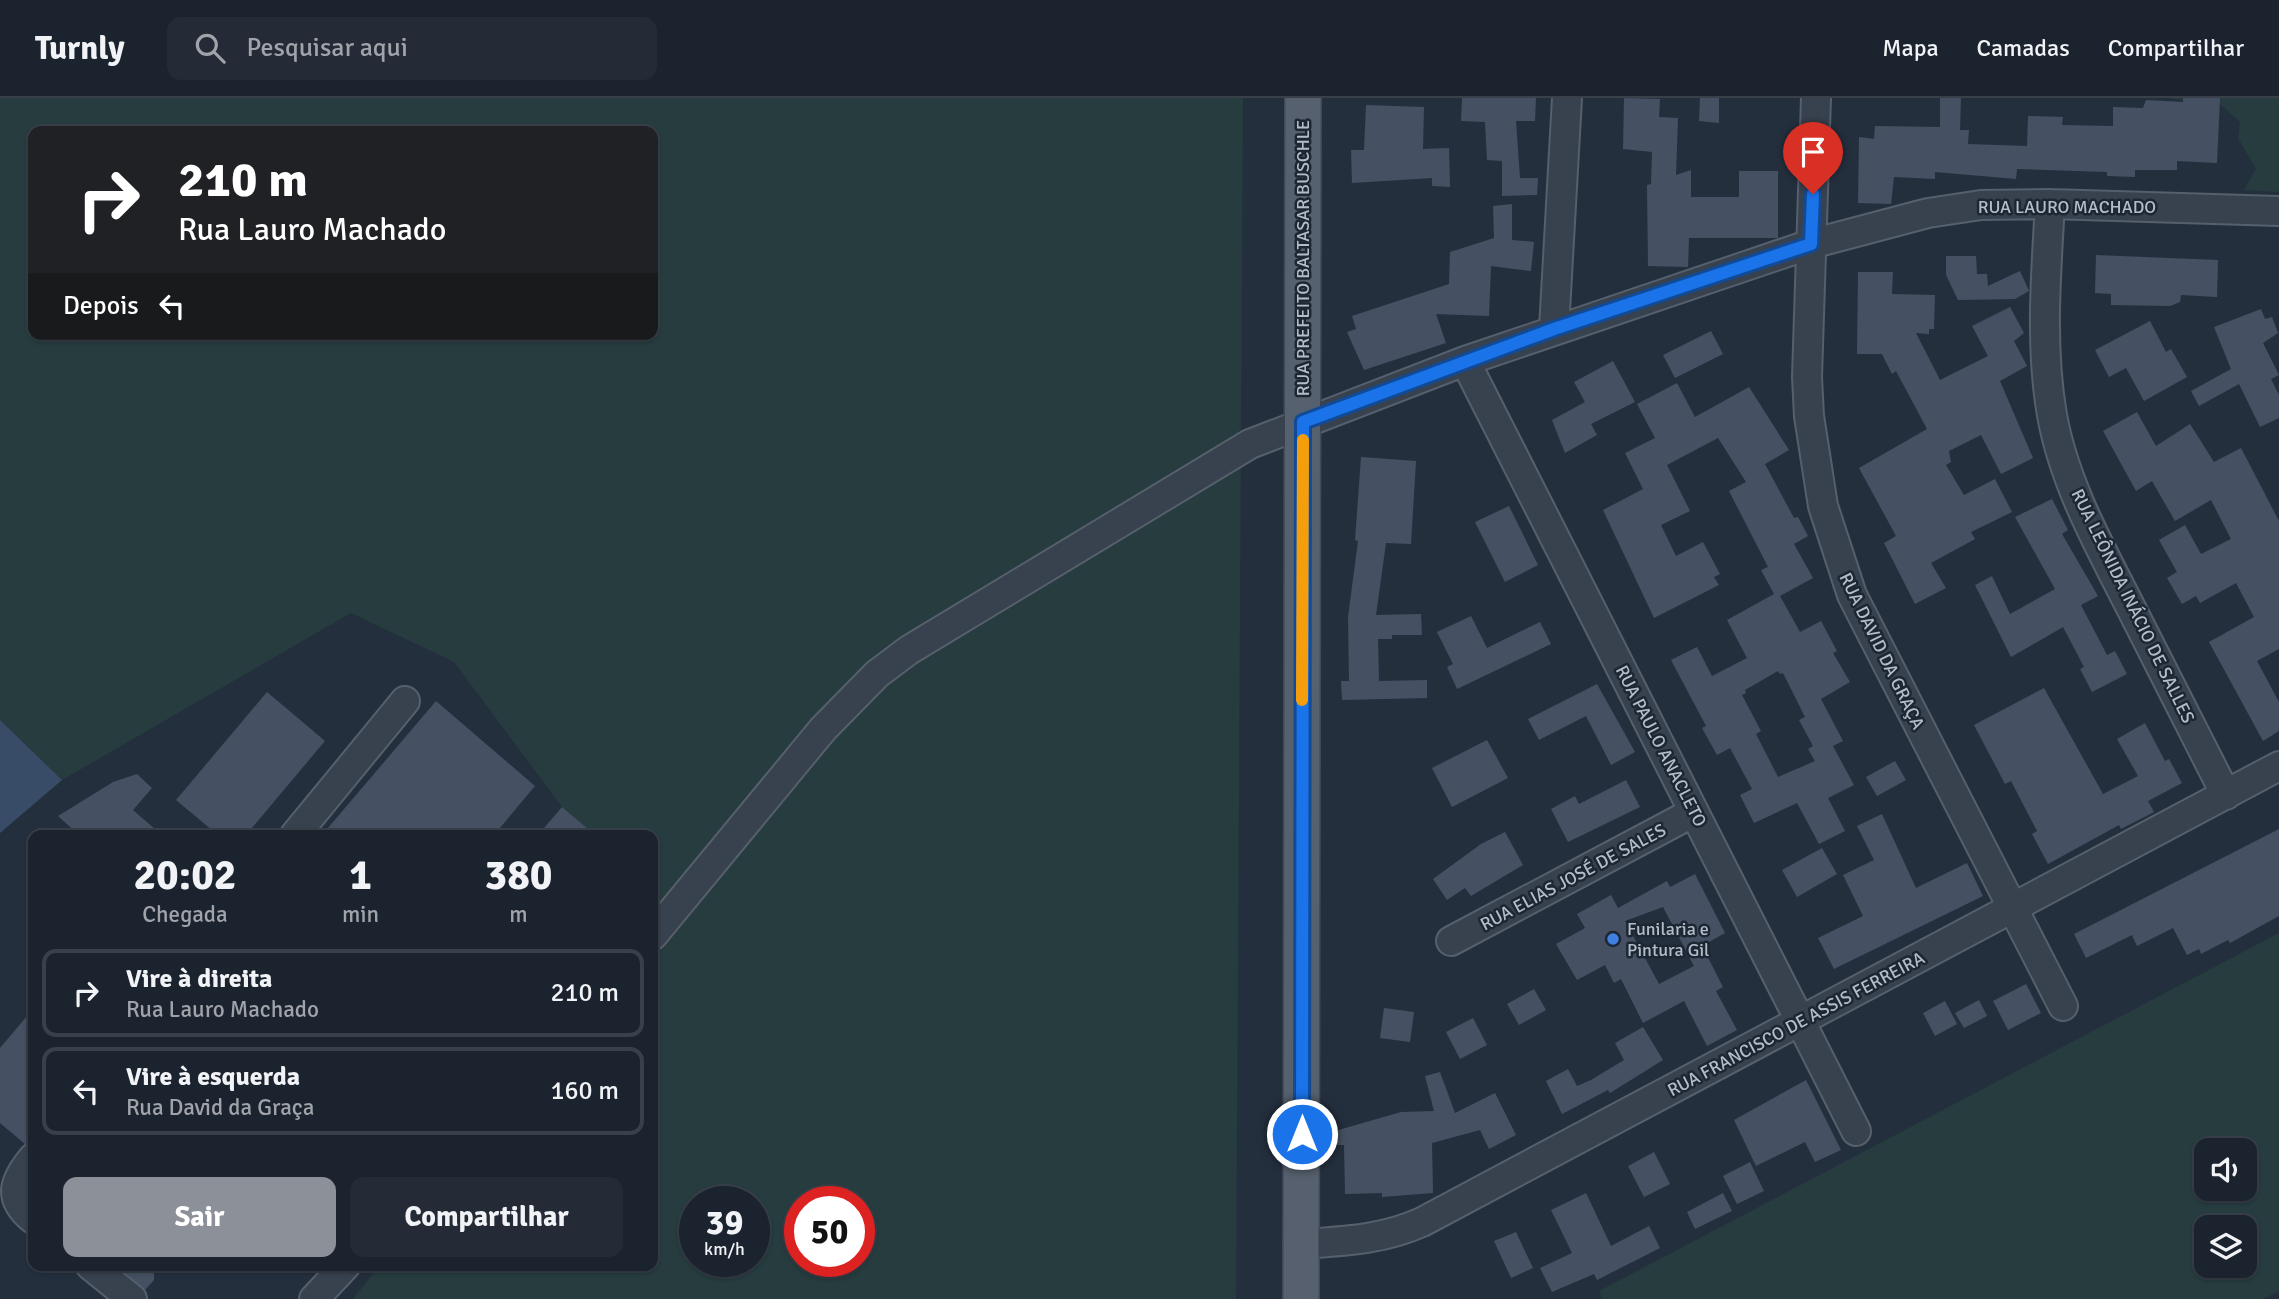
<!DOCTYPE html>
<html lang="pt">
<head>
<meta charset="utf-8">
<style>
  :root { --surface:#1b232e; --page:#242b36; --text:#f1f3f6; --muted:#a0a4aa; --line:#39404a; --accent:#8c9099 }
  body { margin:0; font-family:Signika,sans-serif; background:var(--page); color:var(--text); height:100vh; display:flex; flex-direction:column; font-size:26px; white-space:nowrap }
  * { box-sizing:border-box; margin:0 }
  p { font-size:23px; color:var(--muted) }
  .icon { flex:none; width:38px; height:38px; fill:none; stroke:currentColor; stroke-width:2; stroke-linecap:round; stroke-linejoin:round }
  .map { position:relative; flex:1; overflow:hidden }
  .panel { position:absolute; left:28px; top:732px; width:630px; height:441px; display:flex; flex-direction:column; background:var(--surface); border-radius:14px; box-shadow:0 2px 5px #0004,0 0 0 2px var(--line) }
  .panel>* { flex:none }
  .banner { position:absolute; left:28px; top:28px; width:630px; height:214px; border-radius:14px; box-shadow:0 2px 5px #0004,0 0 0 2px var(--line); background:#202124; color:#fff; overflow:hidden }
  .controls { position:absolute; left:2194px; top:1040px; display:grid; gap:14px }
  .controls a { display:grid; place-items:center; width:63px; height:63px; border-radius:14px; background:var(--surface); box-shadow:0 2px 5px #0004,0 0 0 2px var(--line); font-size:35px }
  .speed { position:absolute; left:679px; top:1088px; display:flex; gap:14px; font-size:35px; font-weight:700; text-align:center }
  .speed>* { display:grid; place-content:center; width:91px; height:91px; border-radius:50%; background:var(--surface); box-shadow:0 2px 5px #0004,0 0 0 2px var(--line); line-height:1 }
  .speed small { font-size:18px; font-weight:400 }
  .speed .limit { border:10px solid #d22; background:#fff; color:#111 }
  .pin { position:absolute; display:grid; place-items:center; width:60px; height:60px; color:#fff; margin:-72px -30px; border-radius:50% 50% 50% 0; rotate:-45deg; box-shadow:0 0 7px #0007 }
  .pin .icon { rotate:45deg }
  .me { position:absolute; width:77px; margin:-38px; rotate:0deg; stroke-linejoin:round; filter:drop-shadow(0 0 5px #0008) }
  .turn { display:flex; align-items:center; gap:24px; height:147px; padding:0 35px; font-size:32px }
  .turn .icon { width:91px; height:91px; stroke-width:2.5 }
  .turn b { display:block; font-size:49px; line-height:60px }
  .then { display:flex; align-items:center; height:66px; padding:0 35px; background:#0003; gap:14px; font-size:26px }
  .eta { display:flex; justify-content:space-evenly; align-items:center; height:119px; text-align:center }
  .eta b { font-size:42px; font-weight:800; line-height:49px }
  .primary-button { display:flex; gap:14px; margin-top:auto; padding:14px 35px }
  .primary-button a { flex:1; height:80px; border-radius:14px; background:var(--accent); color:#fff; font-size:28px; font-weight:800; line-height:80px; text-align:center }
  .primary-button a+a { background:var(--page); color:var(--text) }
  ul { padding:0; list-style:none }
  li { display:flex; align-items:center; gap:21px; height:88px; margin:0 14px 10px; padding:0 21px; border:4px solid var(--line); border-radius:14px }
  li div { flex:1 }
  li b { display:block; font-size:26px }
  li em { font-style:normal }
  header { display:flex; align-items:center; gap:42px; box-sizing:border-box; height:98px; padding:0 35px; background:var(--surface); border-bottom:2px solid var(--line) }
  header strong { font-size:33px }
  nav { display:flex; gap:38px; margin-inline-start:auto; font-size:24px }
  .search { width:490px; height:63px; background:var(--page); display:flex; align-items:center; gap:18px; box-sizing:border-box; padding:0 24px; border-radius:14px; color:var(--muted); font-size:26px }
  .map>svg:first-child { display:block }
</style>
</head>
<body>
<header>
<strong>Turnly</strong>
<div class="search"><svg class="icon" aria-label="search" viewBox="0 0 24 24"><circle cx="10" cy="10" r="6"/><path d="M15 15l6 6"/></svg>Pesquisar aqui</div>
<nav><a>Mapa</a><a>Camadas</a><a>Compartilhar</a></nav>
</header>
<div class="map">
<svg width="2279" height="1201" viewBox="0 0 2279 1201">
  <rect width="100%" height="100%" fill="#242f3e"/>
  <path fill="#263c3f" fill-rule="evenodd" d="M0 0H1243L1236 1201H353L380 1167H653V737H583L454 564 351 515 62 682 0 622ZM33 33H653V236H33ZM695 1104H754V1164H695ZM800 1104H859V1164H800Z
    M2166 0H2279V94L2244 92 2256 71 2238 40 2240 24 2219 5Z
    M2279 835V1193L2263 1201H1602L1599 1193ZM2207 1052H2245V1090H2207ZM2207 1129H2245V1167H2207Z"/>
  <path fill="#394c67" d="M0 622 62 682 0 735Z"/>
  <path fill="#455162" fill-rule="evenodd" d="M1462 0H1536L1535 23H1516L1520 80H1538L1537 97 1502 98V63L1487 62 1485 24 1461 23Z
    M1624 0 1660 1 1659 19 1678 20 1676 77 1691 72V99H1739V73H1778V140H1689L1688 169 1648 168 1647 87 1651 86 1652 54 1623 51Z
    M1700 0H1719V25L1699 23Z
    M1940 0H1961L1960 32H1969L1968 46 2027 48 2028 18 2063 19 2062 27 2113 28V9L2143 10 2146 2 2183 4V0H2220L2217 65 2177 63V72H2135V79L2107 78V74L2017 71 2016 81 1935 74V81L1894 79 1891 106 1858 105 1859 39 1874 41 1875 28 1940 29Z
    M1366 7 1424 9 1423 51 1449 50 1450 89 1432 88V80L1352 85 1351 52H1364Z
    M1512 106V142L1534 144 1531 173 1491 168 1489 218 1436 216 1446 245 1364 272 1347 234 1356 231 1352 218 1449 186 1450 154 1494 140 1493 108Z
    M2096 157 2218 162 2217 199 2181 197 2180 204 2170 208 2111 207V196L2095 195Z
    M1946 158H1976L1977 176H1987L1988 188 2020 173 2029 193 2015 201 1958 202 1946 177Z
    M1858 174H1893L1892 196 1935 197 1934 231H1929V236L1916 235 1940 282 1988 258 1972 228 2010 209 2024 235 2014 243 2027 268 2000 283 2033 360 2001 376 1981 337 1949 353 1951 364 1946 367 1964 397 1995 381 2012 414 1971 434 1975 441 1931 465 1946 490 1915 506 1884 445 1896 438 1859 370 1927 331 1896 273 1892 276 1882 256H1857Z
    M2261 211 2265 221 2272 219 2278 235 2263 245 2279 277 2271 281 2279 297V320L2260 329 2239 286 2199 308 2191 293 2231 271 2214 229Z
    M2150 223 2166 254 2171 251 2187 279 2144 303 2126 270 2109 279 2095 252Z
    M1711 233 1723 256 1675 280 1663 257Z
    M1613 263 1635 304 1591 326 1597 337 1565 355 1552 322 1585 304 1574 284Z
    M1677 285 1695 319 1749 289 1789 352 1765 366 1794 420 1798 419 1808 438 1794 446 1813 480 1780 498 1800 534 1821 523 1837 553 1833 555 1850 584 1821 601 1843 643 1833 648 1854 687 1828 700 1845 733 1819 746 1797 705 1754 725 1740 697 1752 691 1730 650 1717 657 1702 630 1706 628 1671 562 1697 549 1712 578 1747 560 1727 522 1774 496 1761 472 1768 469 1729 393 1746 384 1718 340 1667 367 1690 413 1661 427 1676 458 1703 444 1720 476 1714 479 1719 487 1654 520 1603 412 1643 391 1625 355 1655 340 1637 306ZM1778 573 1780 576 1783 575 1805 619 1799 622 1813 648 1808 651 1815 663 1778 679 1756 636 1761 633 1742 597 1746 595 1745 592Z
    M2137 314 2156 348 2190 326 2214 364 2241 350 2279 423V551L2257 563 2279 604V633L2263 643 2209 544 2254 519 2236 485 2200 505 2196 498 2182 506 2167 480 2177 474 2159 442 2185 427 2201 456 2231 441 2211 402 2175 423 2152 383 2136 393 2103 333Z
    M1361 359 1416 363 1411 446 1386 445 1376 517 1421 516 1422 537H1392V541H1378L1379 583 1427 582V600L1342 602 1341 583H1349L1348 519 1358 443 1355 442Z
    M2052 401 2068 432 2062 436 2098 498 2081 507 2107 557 2115 553 2127 576 2092 594 2080 571 2084 569 2063 529 2011 559 1975 487 1992 478 2010 516 2055 491 2015 419Z
    M1509 408 1538 467 1505 484 1475 424Z
    M1471 518 1487 550 1540 524 1551 546 1457 591 1447 569 1453 566 1437 534Z
    M1597 586 1635 654 1611 667 1586 618 1539 642 1528 621Z
    M2044 590 2103 696 2138 678 2117 641 2145 625 2165 663 2169 661 2182 685 2148 703 2154 714 2121 731 2119 727 2048 766 2032 736 2037 733 2011 683 2005 686 1974 627Z
    M267 594 325 643 246 737H218L176 702Z
    M436 603 535 688 494 737H322Z
    M1487 642 1508 680 1452 709 1432 670Z
    M1895 663 1906 682 1877 698 1866 679Z
    M137 676 152 690 133 712 162 737H79L58 718 113 684Z
    M1626 682 1640 709 1568 744 1551 711 1575 698 1579 706Z
    M562 709 595 737H538Z
    M1882 716 1916 790 1967 765 1983 798 1834 871 1818 840 1863 818 1843 777 1874 762 1857 728Z
    M2279 731V818L2230 845 2228 842 2201 856 2199 851 2187 857 2173 830 2137 848 2132 837 2086 860 2074 836Z
    M1505 734 1523 767 1471 798 1465 790 1447 802 1433 781 1481 746Z
    M1822 750 1837 776 1797 799 1782 772Z
    M1695 776 1725 835 1702 848 1723 889 1716 893 1737 932 1707 948 1684 903 1643 925 1621 881 1614 885 1605 867 1577 882 1556 846 1585 830 1577 816 1611 797 1618 810 1667 783 1670 789ZM1663 809 1694 868 1659 886 1625 823Z
    M2026 886 2041 915 2008 932 1993 903Z
    M1534 891 1546 912 1519 927 1507 906Z
    M1979 902 1987 918 1964 930 1955 915Z
    M1945 903 1957 926 1935 938 1923 915Z
    M1384 910 1414 914 1410 944 1380 940Z
    M33 911V1044L25 1046 0 1025V950Z
    M1473 920 1487 947 1460 961 1446 934Z
    M1643 929 1663 962 1610 995 1608 992 1562 1016 1546 983 1568 971 1577 988 1591 982 1624 962 1615 945Z
    M1440 974 1455 1015 1495 995 1516 1037 1489 1051 1480 1032 1432 1045 1433 1095 1382 1099V1095L1345 1096 1344 1047H1321V1037L1401 1014 1434 1013 1425 978Z
    M1806 982 1841 1052 1815 1064 1805 1044 1756 1068 1734 1022Z
    M1654 1054 1670 1086 1644 1099 1628 1068Z
    M1750 1064 1764 1093 1737 1106 1723 1078Z
    M1586 1095 1611 1148 1649 1128 1660 1150 1597 1182 1594 1176 1552 1194 1540 1170 1572 1155 1551 1112Z
    M1723 1095 1732 1113 1695 1131 1687 1114Z
    M1516 1134 1533 1170 1511 1180 1494 1143Z
    M126 1167H154V1182L145 1192 122 1172Z"/>
  <g fill="none" stroke-linecap="round" stroke-linejoin="round">
    <g stroke="#565f6c" stroke-width="32">
      <path id="minor" d="M1816 0 1807 279 1809 318 1823 408 1852 497 2063 908
        M2050 106C2046 175 2040 248 2052 317 2064 385 2099 447 2130 508 2162 571 2194 634 2226 697
        M1554 231 1567 0
        M1465 263 1856 1033
        M295 737 405 603
        M653 837 823 631 877 576 909 552 1250 346 1465 263 1811 146 1928 115 1981 107 2050 106 2279 113
        M1451 843 1694 714
        M33 1060C14 1083 7 1100 33 1121
        M1302 1146C1344 1143 1382 1142 1422 1124L2279 668
        M90 1167 132 1201
        M314 1201 346 1167"/>
    </g>
    <g stroke="#414a57" stroke-width="38">
      <path id="major" d="M1301 1201 1303 0"/>
    </g>
    <use href="#minor" stroke="#38414e" stroke-width="28"/>
    <use href="#major" stroke="#56606e" stroke-width="35"/>
  </g>
  <g fill="none" stroke-linecap="round" stroke-linejoin="round">
    <g stroke="#114b97" stroke-width="18">
      <path id="route" d="M1302 1036 1303 324 1554 231 1811 146 1813 96"/>
    </g>
    <use href="#route" stroke="#1a73e8" stroke-width="12"/>
    <path stroke="#f59e0b" stroke-width="12" d="M1302 602 1303 342"/>
  </g>
  <circle fill="#3f7fe0" stroke="#1d2633" stroke-width="2.5" cx="1613" cy="841" r="7"/>
  <g text-anchor="middle" stroke-width="5" stroke-linejoin="round" paint-order="stroke">
    <g font-size="18" fill="#b4bcc9" stroke="#1d2633">
      <text x="2067" y="115">RUA LAURO MACHADO</text>
      <text transform="translate(1303 160) rotate(-90)" y="6">RUA PREFEITO BALTASAR BUSCHLE</text>
      <text transform="translate(2133 508) rotate(64)" y="6">RUA LEÔNIDA INÁCIO DE SALLES</text>
      <text transform="translate(1882 553) rotate(64)" y="6">RUA DAVID DA GRAÇA</text>
      <text transform="translate(1661 648) rotate(63)" y="6">RUA PAULO ANACLETO</text>
      <text transform="translate(1573 779) rotate(-28)" y="6">RUA ELIAS JOSÉ DE SALES</text>
      <text transform="translate(1796 926) rotate(-28)" y="6">RUA FRANCISCO DE ASSIS FERREIRA</text>
    </g>
    <g font-size="18" fill="#b4bcc9" stroke="#1d2633" text-anchor="start">
      <text x="1627" y="837">Funilaria e<tspan x="1627" dy="21">Pintura Gil</tspan></text>
    </g>
  </g>
</svg>
<div class="controls">
<a><svg class="icon" aria-label="sound" viewBox="0 0 24 24"><path d="M4 9h4l5-4v14l-5-4H4zM17 9q2 3 0 6"/></svg></a>
<a><svg class="icon" aria-label="layers" viewBox="0 0 24 24"><path d="M12 4l9 5-9 5-9-5zM3 14l9 5 9-5"/></svg></a>
</div>
<div class="speed"><div>39<small>km/h</small></div><div class="limit">50</div></div>
<div class="pin" style="left:1813px;top:96px;background:#d93025"><svg class="icon" aria-label="arrive" viewBox="0 0 24 24"><path d="M6 21V4h12l-3 4 3 4H6"/></svg></div>
<svg class="me" style="left:1302px;top:1036px" viewBox="-20 -20 40 40"><circle r="17" fill="#1a73e8" stroke="#fff" stroke-width="3"/><path d="M0-11L8 9 0 5-8 9z" fill="#fff"/></svg>
<div class="banner">
<div class="turn"><svg class="icon" aria-label="right" viewBox="0 0 24 24"><path d="M7 20v-9h11M14 6l5 5-5 5"/></svg><div><b>210 m</b>Rua Lauro Machado</div></div>
<div class="then">Depois<svg class="icon" aria-label="left" viewBox="0 0 24 24"><path d="M17 20v-9H6M10 6l-5 5 5 5"/></svg></div>
</div>
<section class="panel">
<div class="eta">
<div><b>20:02</b><p>Chegada</p></div>
<div><b>1</b><p>min</p></div>
<div><b>380</b><p>m</p></div>
</div>
<ul>
<li><svg class="icon" aria-label="right" viewBox="0 0 24 24"><path d="M7 20v-9h11M14 6l5 5-5 5"/></svg><div><b>Vire à direita</b><p>Rua Lauro Machado</p></div><em>210 m</em></li>
<li><svg class="icon" aria-label="left" viewBox="0 0 24 24"><path d="M17 20v-9H6M10 6l-5 5 5 5"/></svg><div><b>Vire à esquerda</b><p>Rua David da Graça</p></div><em>160 m</em></li>
</ul>
<div class="primary-button"><a>Sair</a><a>Compartilhar</a></div>
</section>
</div>
</body>
</html>
